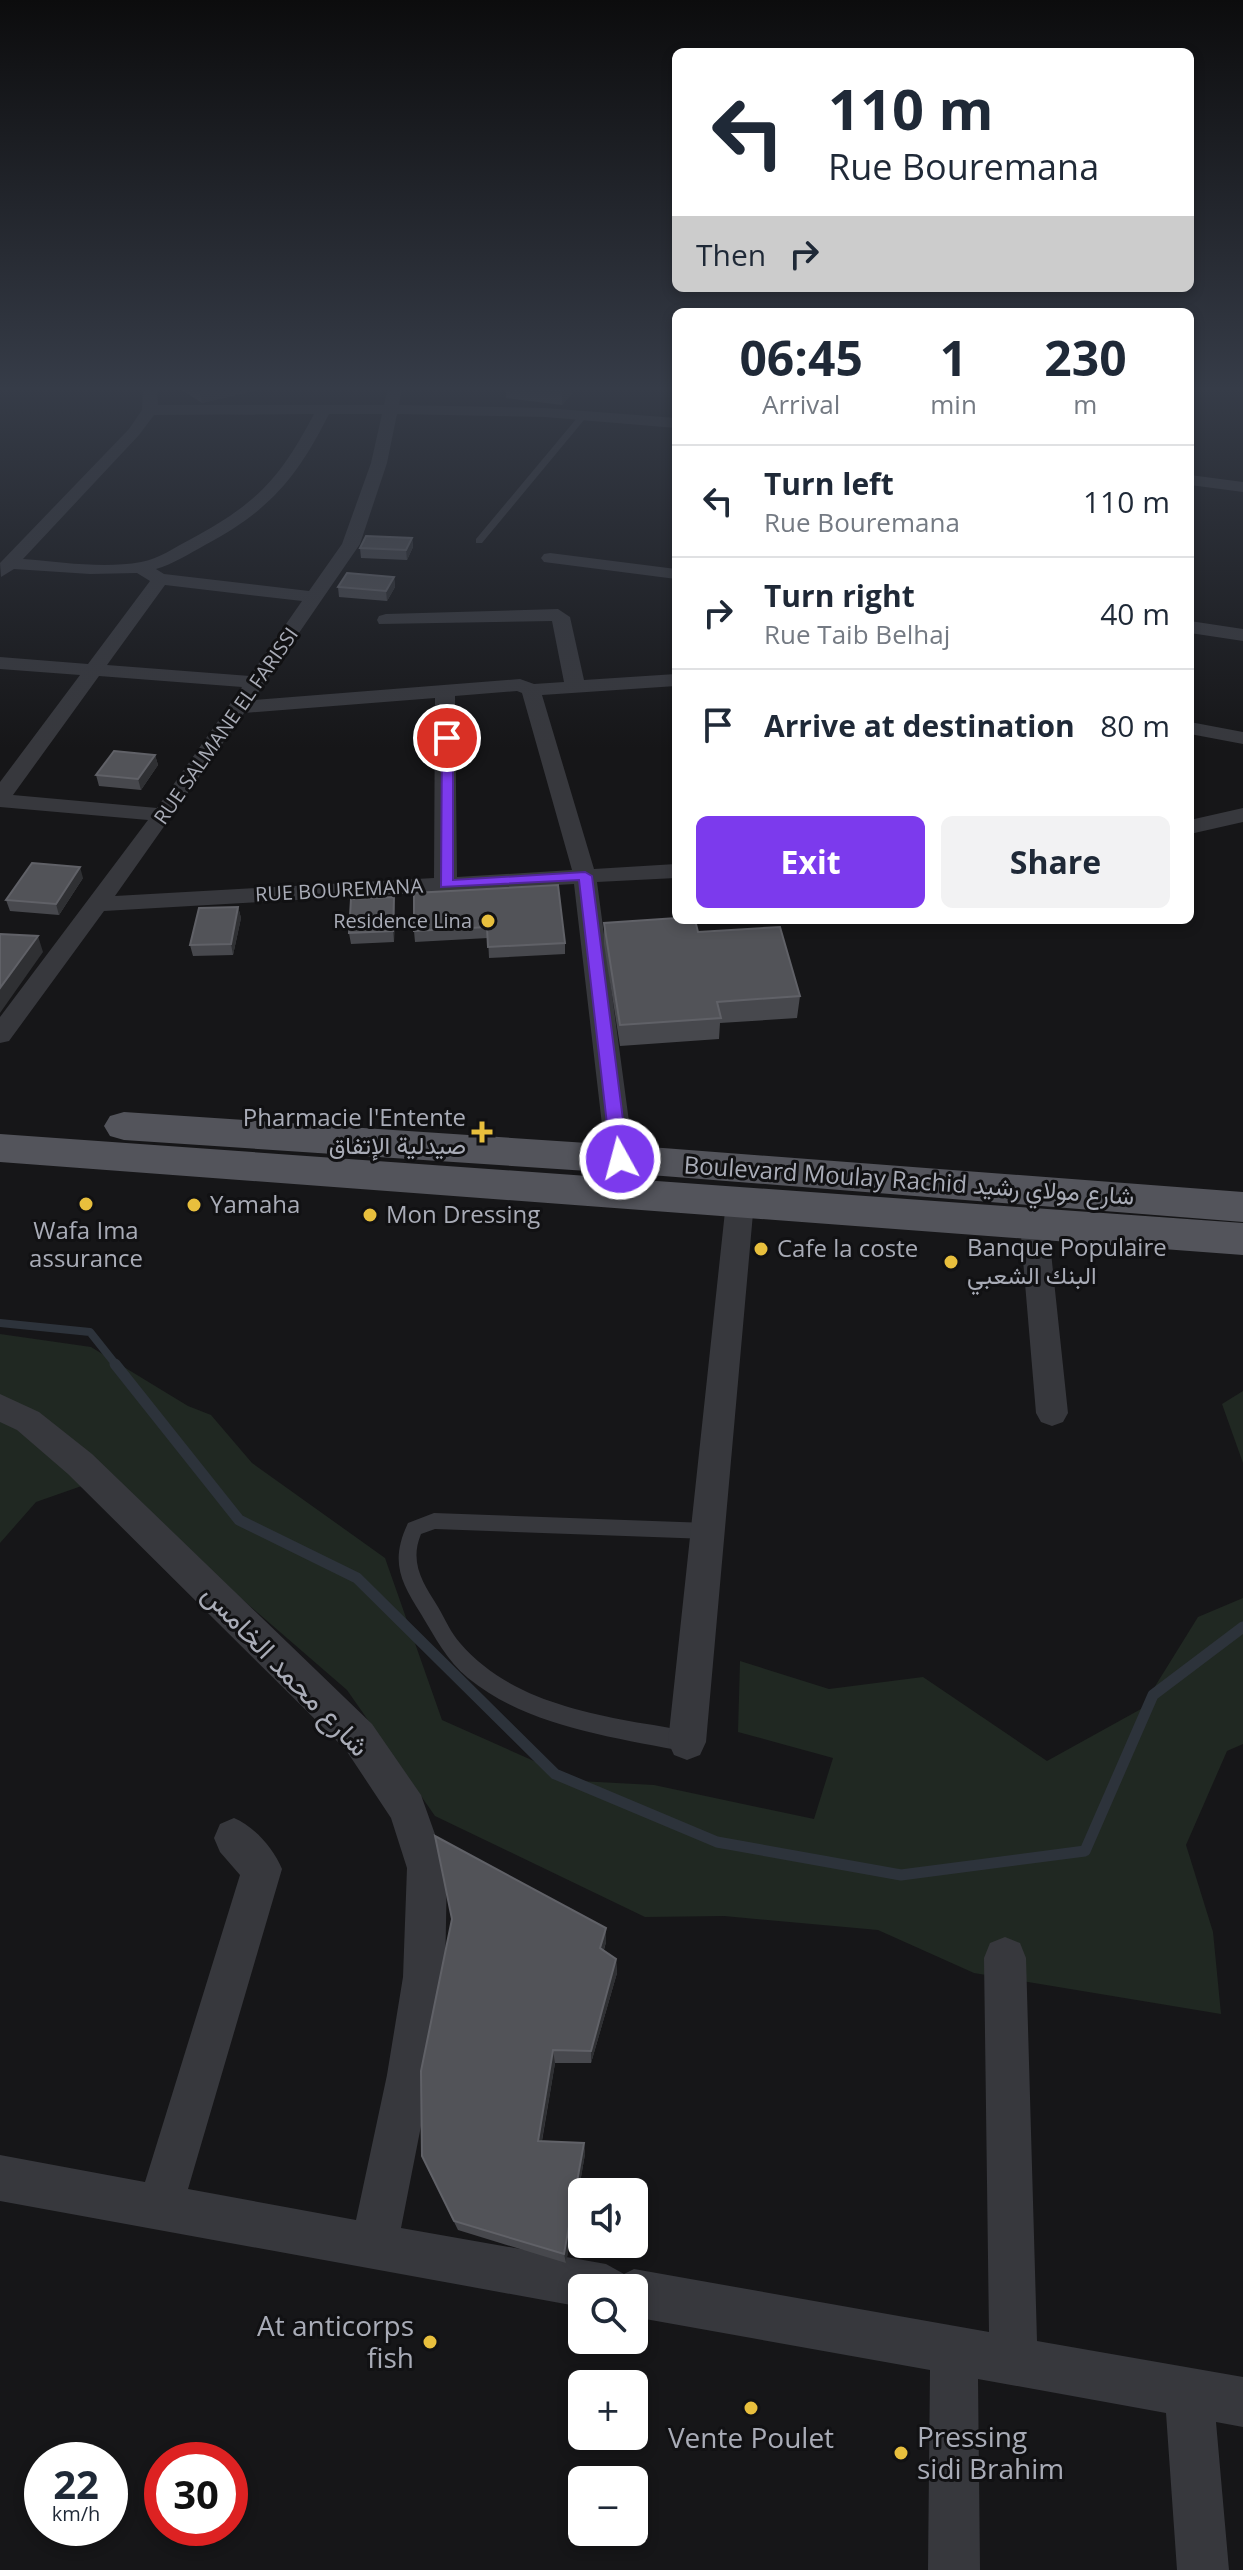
<!DOCTYPE html>
<html lang="en">
<head>
<meta charset="utf-8">
<style>
  :root { --surface:#fff; --page:#f2f2f3; --text:#1f2937; --muted:#747a83; --line:#e0e1e3; --accent:#7c3aed }
  body { margin:0; font-family:"Open Sans",Vazirmatn,sans-serif; background:var(--page); color:var(--text); height:100vh; display:flex; flex-direction:column; font-size:30px; white-space:nowrap }
  * { box-sizing:border-box; margin:0 }
  p { font-size:26px; color:var(--muted) }
  .icon { flex:none; width:44px; height:44px; fill:none; stroke:currentColor; stroke-width:2; stroke-linecap:round; stroke-linejoin:round }
  .map { position:relative; flex:1; overflow:hidden }
  .panel { position:absolute; left:672px; top:308px; width:522px; height:616px; display:flex; flex-direction:column; background:var(--surface); border-radius:12px; box-shadow:0 4px 12px #0003 }
  .panel>* { flex:none }
  .banner { position:absolute; left:672px; top:48px; width:522px; height:244px; border-radius:12px; box-shadow:0 4px 12px #0003; background:#fff; color:var(--text); overflow:hidden }
  .tools { position:absolute; left:568px; top:2178px; display:grid; gap:16px }
  .tools a { display:grid; place-items:center; width:80px; height:80px; border-radius:12px; background:var(--surface); box-shadow:0 4px 12px #0003; font-size:40px }
  .speed { position:absolute; left:24px; top:2442px; display:flex; gap:16px; font-size:40px; font-weight:700; text-align:center }
  .speed>* { display:grid; place-content:center; width:104px; height:104px; border-radius:50%; background:var(--surface); box-shadow:0 4px 12px #0003; line-height:1 }
  .speed small { font-size:20px; font-weight:400 }
  .speed .limit { border:12px solid #d22; background:#fff; color:#111 }
  .pin { position:absolute; display:grid; place-items:center; width:68px; height:68px; color:#fff; margin:-34px; border:4px solid #fff; border-radius:50%; box-shadow:0 2px 8px #0007 }
  .me { position:absolute; width:88px; margin:-44px; rotate:353deg; stroke-linejoin:round; filter:drop-shadow(0 0 6px #0008) }
  .turn { display:flex; align-items:center; gap:28px; height:168px; padding:0 24px; font-size:36px }
  .turn .icon { width:104px; height:104px; stroke-width:2.5 }
  .turn b { display:block; font-size:56px; line-height:68px }
  .then { display:flex; align-items:center; height:76px; padding:0 24px; background:#0003; gap:16px; font-size:30px }
  .eta { display:flex; justify-content:space-evenly; align-items:center; height:136px; text-align:center }
  .eta b { font-size:48px; font-weight:700; line-height:56px }
  .cta { display:flex; gap:16px; margin-top:auto; padding:16px 24px }
  .cta a { flex:1; height:92px; border-radius:12px; background:var(--accent); color:#fff; font-size:32px; font-weight:700; line-height:92px; text-align:center }
  .cta a+a { background:var(--page); color:var(--text) }
  ul { padding:0; list-style:none }
  li { display:flex; align-items:center; gap:24px; height:112px; padding:0 24px; border-top:2px solid var(--line) }
  li div { flex:1 }
  li b { display:block; font-size:30px }
  li em { font-style:normal }
  .map>svg:first-child { display:block }
</style>
</head>
<body>
<div class="map">
<svg width="1243" height="2570" viewBox="0 0 1243 2570">
  <rect width="100%" height="100%" fill="#161618"/>
  <path fill="#202822" d="M0 1334 91 1347 188 1406 211 1415 252 1463 385 1558 442 1720 579 1781 654 1785 814 1819 833 1758 738 1732 740 1661 829 1689 923 1677 1047 1761 1141 1709 1198 1617 1243 1598V1744L1227 1751 1186 1845 1213 1932 1221 2014 974 1973 878 1930 724 1916 645 1917 435 1816 347 1690 214 1575 113 1475 36 1502 0 1543Z
    M1243 1391V1463L1222 1404Z"/>
  <g fill="none" stroke-linecap="round" stroke-linejoin="round">
    <path stroke="#2d333b" stroke-width="8" d="M0 1323 90 1332 117 1366"/>
    <path stroke="#2d333b" stroke-width="11" d="M115 1364 239 1520 357 1578 555 1774 717 1842 901 1875 1085 1851 1153 1695 1243 1627"/>
    <path fill="#37383d" fill-rule="evenodd" d="M582 412 589 414 482 543H476V539Z
      M434 1513 708 1523 714 1525 717 1531 714 1537 708 1539 435 1529 421 1534C409 1563 423 1583 438 1607 445 1619 451 1633 460 1643 503 1693 567 1709 629 1721 650 1725 674 1727 694 1735L697 1742 694 1749 687 1752C614 1737 528 1727 468 1678 447 1661 435 1637 421 1614 400 1581 390 1561 408 1523Z"/>
    <path fill="#37383d" fill-rule="evenodd" d="M143 388H157L158 405H384L388 388H402L399 405 545 408 676 418V428L545 417 397 414 387 463 360 544 253 700 520 679 534 684 564 682 552 621 379 624 377 620 379 616 386 614 558 609 570 617 584 680 676 674V686L542 695 594 869 676 864V878L597 882 634 1159 630 1166 620 1169 610 1166 606 1159 574 884 104 911 9 1041 0 1043V1017L148 820 0 807V782L80 675 0 669V657L88 664 150 581 137 573 90 574 14 569 1 577 0 563 129 429 142 410ZM314 414C280 479 256 504 191 539 175 547 159 559 141 562 103 569 62 562 23 559L139 435 154 415ZM329 414H382L371 463 342 544 309 591 164 574 156 569C173 564 189 554 205 545 269 511 297 478 329 414ZM165 585 302 601 250 676 107 665ZM99 676 242 687 157 808 13 795ZM517 691 522 693 572 870 457 877 455 696ZM435 698 434 878 115 896 244 713Z
      M1190 475 1243 482V492L1190 485Z
      M550 553 676 569V579L544 562 541 558 544 554Z
      M1190 621 1243 629V641L1190 633Z
      M1190 722 1243 732V744L1190 734Z
      M1243 808V822L1190 834V820Z
      M740 1192 750 1195 754 1202 706 1742 700 1755 687 1760 674 1755 668 1742 726 1202 730 1195Z
      M1034 1213 1044 1217 1048 1224 1068 1413 1063 1422 1052 1426 1041 1422 1036 1413 1020 1224 1024 1217Z
      M0 1394 39 1412 92 1454 372 1724 421 1795 447 1868 445 1977 431 2075 401 2228 606 2264 624 2274 634 2269 989 2332 984 1958 990 1943 1005 1937 1020 1943 1026 1958 1037 2341 1243 2377V2427L1216 2422 1229 2570H1177L1166 2413 978 2379 980 2570H928L930 2370 634 2317V2288H582V2307L0 2201V2155L145 2182 240 1875 220 1852 214 1838 220 1824 234 1818C255 1827 273 1848 282 1869L188 2189 356 2220 387 2075 403 1977 407 1868 391 1818 346 1750 68 1474 17 1430 0 1422Z"/>
    <path fill="#53545b" fill-rule="evenodd" d="M124 1112 663 1148 1243 1192V1222L663 1176 124 1140 110 1136 104 1126 110 1116Z
      M0 1134 1243 1223V1255L0 1162Z"/>
  </g>
  <path fill="#47484d" d="M179 388H265L202 403Z
    M506 388H576L562 405 506 398Z
    M412 538 413 547 407 560 361 558 360 548Z
    M394 577 395 587 387 601 339 597 338 587Z
    M155 755 158 765 141 790 99 786 96 775Z
    M83 878 59 915 10 911 6 900Z
    M414 893 565 943V954L489 958 488 938 415 942 414 931Z
    M238 907 241 918 233 955 193 956 190 945Z
    M395 908 394 942 351 944 349 933Z
    M763 920H806L764 923Z
    M604 923 698 932 800 996 797 1018 720 1023 719 1039 620 1046 604 944Z
    M606 1928V1942L604 1950 616 1959 617 1973 591 2063H555L542 2141 584 2143 585 2154 566 2263 458 2230 427 2167Z"/>
  <path fill="#2f3033" d="M207 388H265L202 403 199 390Z
    M564 388H576L562 405V391Z
    M412 538 413 547 407 560 406 550Z
    M394 577 395 587 387 601 386 591Z
    M155 755 158 765 141 790 138 779Z
    M80 867 83 878 59 915 56 904Z
    M394 897 395 908 394 942 393 931Z
    M238 907 241 918 233 955 231 944Z
    M38 936 43 952 0 1013V988Z
    M606 1928V1942L600 1962V1948Z
    M616 1959 617 1973 591 2063V2051Z
    M553 2050 555 2063 540 2151 538 2141Z
    M584 2143 585 2154 566 2263 564 2254Z"/>
  <path fill="#525358" stroke="#606167" stroke-width="2" d="M532 388H564L562 391Z
    M366 536 412 538 406 550 360 548Z
    M347 573 394 577 386 591 338 587Z
    M114 751 155 755 138 779 96 775Z
    M32 863 80 867 56 904 6 900Z
    M558 885 565 943 488 947 487 927 414 931V893Z
    M394 897 393 931 349 933 351 899Z
    M238 907 231 944 190 945 199 908Z
    M676 918V920H695L698 932 780 927 800 996 717 1002 721 1018 620 1025 604 923Z
    M0 934 38 936 0 988Z
    M435 1836 606 1928 600 1948 616 1959 591 2051 553 2050 538 2141 584 2143 564 2254 454 2221 422 2156 421 2071 452 1919Z"/>
  <linearGradient id="sky" x2="0" y2="1"><stop stop-color="#0c0c0d"/><stop offset="0.52" stop-color="#363c48"/><stop offset="1" stop-color="#363c48" stop-opacity="0"/></linearGradient>
  <rect width="1243" height="748" fill="url(#sky)"/>
  <path fill="#7c3aed" stroke="#51269a" stroke-width="2" d="M442 736 453 738V880L585 872 592 876 628 1159 626 1163H614L611 1159 579 880 441 887Z"/>
  <g fill="#e8bf3d" stroke="#111113" stroke-width="3">
    <circle cx="488" cy="921" r="8"/>
    <path d="M478 1120h8v8h8v8h-8v8h-8v-8h-8v-8h8z"/>
    <circle cx="86" cy="1204" r="8"/>
    <circle cx="194" cy="1205" r="8"/>
    <circle cx="370" cy="1215" r="8"/>
    <circle cx="761" cy="1249" r="8"/>
    <circle cx="951" cy="1262" r="8"/>
    <circle cx="430" cy="2342" r="8"/>
    <circle cx="751" cy="2408" r="8"/>
    <circle cx="901" cy="2453" r="8"/>
  </g>
  <g text-anchor="middle" stroke-width="6" stroke-linejoin="round" paint-order="stroke">
    <g font-size="20" fill="#a9acb7" stroke="#111113">
      <text transform="translate(226 726) rotate(-55)" y="7">RUE SALMANE EL FARISSI</text>
      <text transform="translate(339 890) rotate(-3)" y="7">RUE BOUREMANA</text>
    </g>
    <g font-size="20" fill="#a9acb7" stroke="#111113" text-anchor="end">
      <text x="472" y="928">Residence Lina</text>
    </g>
    <g font-size="24" fill="#a9acb7" stroke="#111113" text-anchor="start">
      <text x="466" y="1126" text-anchor="end">Pharmacie l'Entente<tspan x="466" dy="28">صيدلية الإتفاق</tspan></text>
      <text x="210" y="1213">Yamaha</text>
      <text x="386" y="1223">Mon Dressing</text>
      <text x="86" y="1239" text-anchor="middle">Wafa Ima<tspan x="86" dy="28">assurance</tspan></text>
      <text x="967" y="1256">Banque Populaire<tspan x="967" dy="28">البنك الشعبي</tspan></text>
      <text x="777" y="1257">Cafe la coste</text>
    </g>
    <g font-size="24" fill="#a9acb7" stroke="#111113">
      <text transform="translate(909 1181) rotate(4)" y="8">Boulevard Moulay Rachid شارع مولاي رشيد</text>
    </g>
    <g font-size="28" fill="#a9acb7" stroke="#111113">
      <text transform="translate(286 1670) rotate(46)" y="10">شارع محمد الخامس</text>
    </g>
    <g font-size="28" fill="#a9acb7" stroke="#111113" text-anchor="end">
      <text x="414" y="2336">At anticorps<tspan x="414" dy="32">fish</tspan></text>
      <text x="917" y="2447" text-anchor="start">Pressing<tspan x="917" dy="32">sidi Brahim</tspan></text>
      <text x="751" y="2448" text-anchor="middle">Vente Poulet</text>
    </g>
  </g>
</svg>
<div class="tools">
<a><svg class="icon" aria-label="sound" viewBox="0 0 24 24"><path d="M4 9h4l5-4v14l-5-4H4zM17 9q2 3 0 6"/></svg></a>
<a><svg class="icon" aria-label="search" viewBox="0 0 24 24"><circle cx="10" cy="10" r="6"/><path d="M15 15l6 6"/></svg></a>
<a>+</a>
<a>−</a>
</div>
<div class="speed"><div>22<small>km/h</small></div><div class="limit">30</div></div>
<div class="pin" style="left:447px;top:738px;background:#d93025"><svg class="icon" aria-label="arrive" viewBox="0 0 24 24"><path d="M6 21V4h12l-3 4 3 4H6"/></svg></div>
<svg class="me" style="left:620px;top:1159px" viewBox="-20 -20 40 40"><circle r="17" fill="#7c3aed" stroke="#fff" stroke-width="3"/><path d="M0-11L8 9 0 5-8 9z" fill="#fff"/></svg>
<div class="banner">
<div class="turn"><svg class="icon" aria-label="left" viewBox="0 0 24 24"><path d="M17 20v-9H6M10 6l-5 5 5 5"/></svg><div><b>110 m</b>Rue Bouremana</div></div>
<div class="then">Then<svg class="icon" aria-label="right" viewBox="0 0 24 24"><path d="M7 20v-9h11M14 6l5 5-5 5"/></svg></div>
</div>
<section class="panel">
<div class="eta">
<div><b>06:45</b><p>Arrival</p></div>
<div><b>1</b><p>min</p></div>
<div><b>230</b><p>m</p></div>
</div>
<ul>
<li><svg class="icon" aria-label="left" viewBox="0 0 24 24"><path d="M17 20v-9H6M10 6l-5 5 5 5"/></svg><div><b>Turn left</b><p>Rue Bouremana</p></div><em>110 m</em></li>
<li><svg class="icon" aria-label="right" viewBox="0 0 24 24"><path d="M7 20v-9h11M14 6l5 5-5 5"/></svg><div><b>Turn right</b><p>Rue Taib Belhaj</p></div><em>40 m</em></li>
<li><svg class="icon" aria-label="arrive" viewBox="0 0 24 24"><path d="M6 21V4h12l-3 4 3 4H6"/></svg><div><b>Arrive at destination</b></div><em>80 m</em></li>
</ul>
<div class="cta"><a>Exit</a><a>Share</a></div>
</section>
</div>
</body>
</html>
